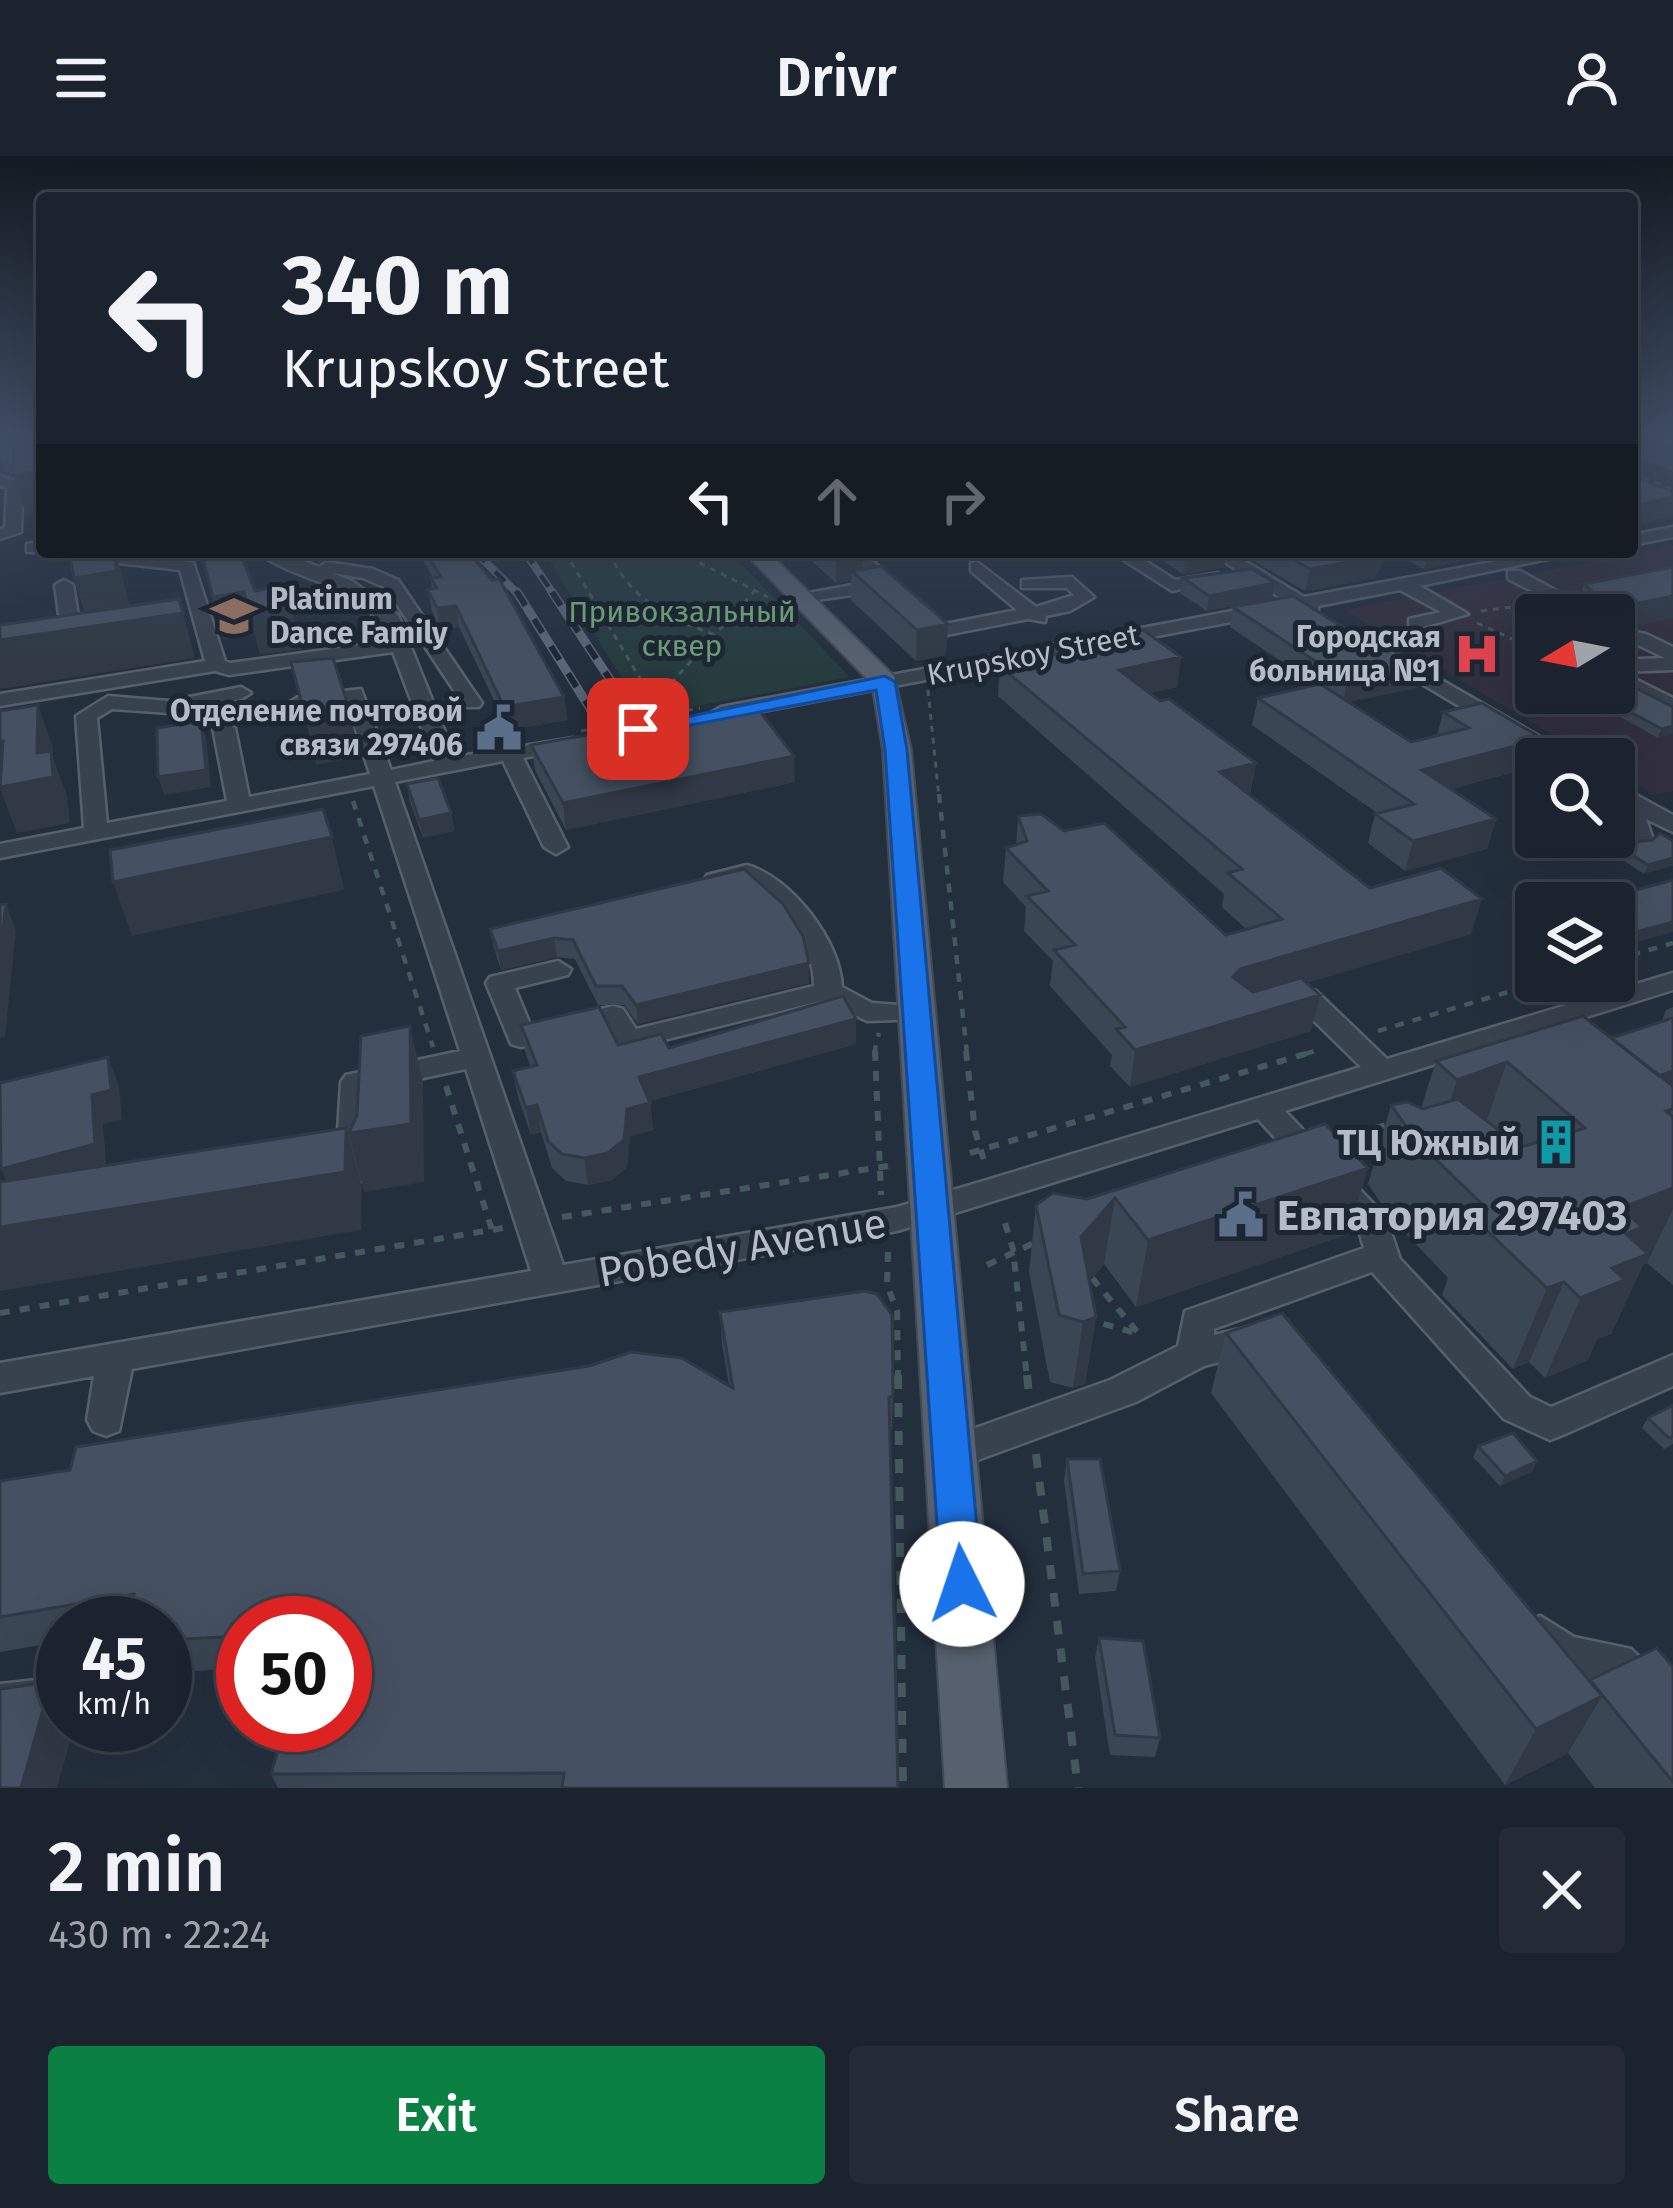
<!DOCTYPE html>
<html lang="en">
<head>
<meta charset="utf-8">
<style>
  :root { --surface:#1b232e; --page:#242b36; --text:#f1f3f6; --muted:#a0a4aa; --line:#39404a; --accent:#0b8043 }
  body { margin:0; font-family:"Fira Sans",sans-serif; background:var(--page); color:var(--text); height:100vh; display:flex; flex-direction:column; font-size:45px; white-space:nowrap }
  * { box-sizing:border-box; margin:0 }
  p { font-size:39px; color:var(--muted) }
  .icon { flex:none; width:66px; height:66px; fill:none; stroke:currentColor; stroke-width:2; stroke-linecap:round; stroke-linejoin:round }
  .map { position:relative; height:1632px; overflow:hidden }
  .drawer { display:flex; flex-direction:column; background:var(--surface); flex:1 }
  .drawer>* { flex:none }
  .banner { position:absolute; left:36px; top:36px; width:1602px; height:366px; border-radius:12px; box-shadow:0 12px 48px #0002,0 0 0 3px var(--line); background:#1b232e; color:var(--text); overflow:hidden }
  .needle { width:78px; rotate:260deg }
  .controls { position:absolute; left:1515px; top:438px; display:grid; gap:24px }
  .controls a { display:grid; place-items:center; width:120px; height:120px; border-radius:12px; background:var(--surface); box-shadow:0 12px 48px #0002,0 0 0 3px var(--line); font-size:60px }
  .speed { position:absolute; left:36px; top:1440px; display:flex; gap:24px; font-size:60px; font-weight:700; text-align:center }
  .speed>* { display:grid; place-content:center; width:156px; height:156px; border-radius:50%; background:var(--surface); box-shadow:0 12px 48px #0002,0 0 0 3px var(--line); line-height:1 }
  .speed small { font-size:30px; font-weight:400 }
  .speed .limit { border:18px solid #d22; background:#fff; color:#111 }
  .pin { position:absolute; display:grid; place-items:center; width:102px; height:102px; color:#fff; margin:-51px; border-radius:24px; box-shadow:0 6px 18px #0006 }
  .me { position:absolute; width:132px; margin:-66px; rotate:356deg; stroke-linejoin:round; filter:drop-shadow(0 0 9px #0008) }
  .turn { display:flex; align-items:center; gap:42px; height:252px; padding:0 48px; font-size:54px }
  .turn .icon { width:156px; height:156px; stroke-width:2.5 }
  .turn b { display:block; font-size:84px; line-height:102px }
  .lanes { display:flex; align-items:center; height:114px; padding:0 48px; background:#0003; justify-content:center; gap:60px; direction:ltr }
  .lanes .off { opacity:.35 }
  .round { display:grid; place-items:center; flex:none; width:126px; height:126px; border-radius:12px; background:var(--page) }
  .overview { display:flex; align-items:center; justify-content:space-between; height:204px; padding:0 48px }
  h1 { font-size:72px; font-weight:600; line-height:90px }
  .action { display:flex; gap:24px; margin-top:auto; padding:24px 48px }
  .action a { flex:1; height:138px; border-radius:12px; background:var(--accent); color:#fff; font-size:48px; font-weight:600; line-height:138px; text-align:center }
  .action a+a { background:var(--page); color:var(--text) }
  header { display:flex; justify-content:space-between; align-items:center; height:156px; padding:0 48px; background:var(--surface); font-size:54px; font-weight:600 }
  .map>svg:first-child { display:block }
</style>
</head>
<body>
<header><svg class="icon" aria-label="menu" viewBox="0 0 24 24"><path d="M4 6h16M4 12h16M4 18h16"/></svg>Drivr<svg class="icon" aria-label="person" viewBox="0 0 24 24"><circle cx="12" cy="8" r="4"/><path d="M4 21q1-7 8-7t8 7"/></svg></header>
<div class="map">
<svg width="1673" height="1632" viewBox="0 0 1673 1632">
  <rect width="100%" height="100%" fill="#242f3e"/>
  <path fill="#32303f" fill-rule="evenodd" d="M1673 390V635L1654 639 1614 615V603H1593L1344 454ZM1536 459H1614V537H1536Z"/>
  <path fill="#263c3f" d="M544 396H730L850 521 645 560Z"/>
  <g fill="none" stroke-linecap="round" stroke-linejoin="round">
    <g stroke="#565f6c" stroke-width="5">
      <path id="minor" d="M0 320 23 327 21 376 0 383V373L5 372 7 331 0 330Z
        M1673 371V381L1632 389V379Z
        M33 387 42 388V396H48H27V388Z
        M57 396H111L193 406 225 505 230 507 389 485C368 427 301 429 257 396H281L319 411 327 406 373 413 398 424 482 547 479 551H465L386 432 363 422 332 417 352 425 398 459 455 601 573 582V592L523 602 568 691 556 698 544 691 503 605 395 626 563 1109 897 1051 1361 911 1301 852 1276 853 1272 847C1280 835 1303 832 1316 835L1387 903 1673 817V834L1285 955 1386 1061 1400 1103 1530 1241 1551 1251 1673 1199V1230L1563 1279 1550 1284 1504 1263 1372 1116 1214 1173V1179L1257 1169 1270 1173 1275 1183 1270 1193 1204 1210 1136 1246 953 1313 939 1309 934 1297 939 1285 1110 1224 1178 1190 1185 1155 1364 1092 1359 1075 1258 963 897 1075 132 1213 119 1275 106 1280 93 1275 87 1264 94 1220 0 1237V1207L531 1115 466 913 371 933 367 1017 362 1025 339 1029 328 1026 323 1018 336 1008 341 926 346 919 460 895 374 630 0 702V688L84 672 76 560 108 540 169 545 241 531 251 537 241 543 169 557 112 553 97 562 107 667 227 645 213 572 224 566 235 572 249 641 370 618 346 544 293 550 290 546 300 540 361 533 391 614 434 605 393 496 229 519 215 515 0 550V538L205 505 180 414 66 401Z
        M843 396H862L945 468 1017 454 971 415V407L977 406 1036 451 1074 439 1067 432H1022V424L1072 421 1094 441 1070 455 1046 460 1045 466 1028 463 941 480 885 434 797 447V439L875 425Z
        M1111 396H1132L1175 424 1218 417 1227 422 1172 435Z
        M1209 396H1230L1304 441 1545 396H1581L1420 430 1468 458 1416 473 1409 471V463L1441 456 1400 434 1318 450V457L1299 453 721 563 711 557 721 551 1285 445Z
        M1508 415H1520L1571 443 1556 447 1508 423Z
        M64 424 73 429 84 496 74 502 64 496 55 429Z
        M1614 472 1646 478 1673 491V514L1621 516 1673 542V556L1614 528V504L1665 502 1634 487 1614 484Z
        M1391 495 1570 598 1573 603H1547L1384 505V497Z
        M1614 627 1673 659V676L1646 663 1653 683 1649 688H1633L1620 662 1629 653 1614 644Z
        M747 709C791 721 841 786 842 831L872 847 927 851 931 857 927 863 867 865 824 844 628 893 618 890 605 870 521 891 511 888 486 827 490 821 558 805 571 813 568 819 515 832 531 871 613 850 623 853 636 873 814 830C814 782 778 752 743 725L716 731 704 724 707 719Z
        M1540 1460 1574 1481 1631 1493 1673 1533V1586C1644 1574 1632 1546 1607 1529 1577 1510 1542 1533 1519 1480L1525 1466Z
        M63 1521V1565L0 1572V1528Z"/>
    </g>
    <g stroke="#414a57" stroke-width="4">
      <path id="major" d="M744 396H768L894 520 911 594 1007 1632H945L883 594 872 528Z"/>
    </g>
    <path stroke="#44595c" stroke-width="3" stroke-dasharray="6 6" stroke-linecap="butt" d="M1632 318 1673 334
      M565 396 654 546 645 561
      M609 396C629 442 667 462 713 478
      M678 396 768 441
      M1594 403 1624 397
      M1481 455 1529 449
      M1477 467 1536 494
      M928 534 939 641
      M655 545 760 429
      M581 575 700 552"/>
    <path stroke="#44595c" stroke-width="4.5" stroke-dasharray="9 9" stroke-linecap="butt" d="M939 638 967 898
      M353 645 433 891
      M1614 804 1673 787
      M1378 875 1545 825
      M874 898 879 877
      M1305 898 1321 893"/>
    <path stroke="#44595c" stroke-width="6" stroke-dasharray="10 10" stroke-linecap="butt" d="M875 895 881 1039
      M966 895 975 975 986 1011
      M446 930 492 1074
      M1337 984 1389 968
      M970 997 1315 895
      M562 1061 894 1009
      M1005 1067 1013 1093 1027 1222
      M888 1096 887 1129 897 1155 898 1222
      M987 1109 1036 1086
      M1092 1122 1139 1178 1093 1165
      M0 1157 503 1072"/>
    <path stroke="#44595c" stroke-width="8" stroke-dasharray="14 14" stroke-linecap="butt" d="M898 1219 903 1632
      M1027 1219 1029 1239
      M1036 1298 1078 1632"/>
    <use href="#minor" fill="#38414e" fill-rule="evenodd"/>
    <use href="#major" fill="#56606e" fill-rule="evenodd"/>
    <g stroke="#5a6575" stroke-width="8">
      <path id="rail-far1" d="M475 396 519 439
        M525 396 554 439"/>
    </g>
    <g stroke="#5a6575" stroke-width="9">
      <path id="rail" d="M517 436 591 554
        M552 436 625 546"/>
    </g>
    <use href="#rail-far1" stroke="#1d2633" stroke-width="4.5" stroke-dasharray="14" stroke-linecap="butt"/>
    <use href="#rail" stroke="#1d2633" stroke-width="6" stroke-dasharray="16" stroke-linecap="butt"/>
  </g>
  <path fill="#3b4654" d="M0 277 42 278V356L26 358 13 318 6 317 0 298Z
    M1632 277H1673V315L1632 299Z
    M183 396H240L255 435 291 450 301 493 260 498 255 478 224 483 202 405 184 400Z
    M418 396H468L564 541 567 564 508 574 459 471 440 474 432 455 428 434 432 433 431 422H433Z
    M802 396H862V413L946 499 916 505 851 444V425L836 427Z
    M1149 396H1226L1224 411 1183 418Z
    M1238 396H1389L1374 422 1305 435Z
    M1391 396H1504L1424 413Z
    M1673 411 1631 471 1614 469V459H1536V471L1520 463 1527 440 1581 439 1584 428Z
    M1183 422 1272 442 1207 455 1180 437Z
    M1233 451 1368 487 1422 512 1417 532 1348 546 1411 586 1437 580 1443 556 1536 603 1534 611 1451 633 1496 663 1487 693 1405 715 1368 687 1375 658 1377 657 1252 569 1258 542 1315 528 1230 471Z
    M1115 479 1181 501 1177 531 1150 537 1256 607 1250 639 1370 732 1471 778 1306 827 1311 875 1130 931 1110 910 1112 899 1050 830 1053 805 1024 775 1026 751 1003 726 1006 692 1016 689 1018 660 1064 675 1226 779 1246 773 1222 751 1224 738 998 540 1000 510 1114 487Z
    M1578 537H1614L1673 551 1658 582Z
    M531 589 795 626 566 674 535 614Z
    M407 628 451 657 454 675 423 682 410 646Z
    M1673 685 1644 718 1612 697 1615 688Z
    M744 713 809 827 638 868 624 849H598L575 803 557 801 501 814 494 792 490 773Z
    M1673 851V1129L1647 1107 1643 1109 1611 1178 1597 1183 1588 1204 1545 1222 1529 1206 1513 1213 1442 1139 1448 1122 1391 1062 1368 1028 1391 949 1421 952 1436 905 1610 882 1662 865 1666 854Z
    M856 863V888L650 945 653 974 630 980 627 1011 612 1024 588 1029 566 1025 552 1012 541 976 531 979 518 941 513 915 531 911 525 895 521 869 618 889 669 892Z
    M1368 1012 1348 1078 1136 1151 1104 1108 1089 1126 1096 1161 1085 1228 1073 1232 1050 1226 1029 1116 1036 1049Z
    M720 1156 893 1241 892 1273H889L898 1632H278L271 1618 345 1467H243V1512L165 1517V1467H63V1485L0 1496V1325L729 1229 722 1188Z
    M1226 1177 1589 1525 1673 1511V1632H1595L1568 1597 1505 1629 1211 1237Z
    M1673 1249V1288L1664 1293 1642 1272 1648 1262Z
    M1478 1290 1533 1315 1500 1330 1473 1301Z
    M1067 1303 1120 1415 1116 1435 1079 1438 1064 1324Z
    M1099 1482 1160 1582 1155 1601 1110 1599 1095 1502Z"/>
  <path fill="#303945" d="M26 277H36L42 315V356L26 358 13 319Z
    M1673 341V360L1632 369V350Z
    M113 396H115L122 419 133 464 183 457 195 502 0 533V484L89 471 74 422Z
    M836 396H862V423L852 415 851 425 836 427Z
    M972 396H1002V400L972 402Z
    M1226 396 1224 411 1183 418 1186 397Z
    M1382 396H1389L1374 422 1305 435 1310 413Z
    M1428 396H1504L1424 413Z
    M1275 427 1272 442 1207 455 1209 440Z
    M244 436 291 450 301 493 260 498 255 478 224 483 213 441Z
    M1673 440V462L1631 471 1639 447Z
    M1623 444 1614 469V459H1583Z
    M456 450 459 471 440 474 437 452Z
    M948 468 946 499 916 505 917 474Z
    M1181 501 1177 531 1115 545 1119 514Z
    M1422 512 1417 532 1343 547 1347 526Z
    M564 541 567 564 508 574 504 551Z
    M38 549 53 592V602L67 640 70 667 17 677 0 633V585L37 597Z
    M349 552 360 601 316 609 305 560Z
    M201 565 206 582 211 631 164 639 158 621Z
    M1673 570V578L1658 582 1662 573Z
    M1543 583 1534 611 1415 642 1422 614Z
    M794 600 795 626 566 674 563 647Z
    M1256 607 1249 640 1220 616Z
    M451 657 454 675 423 682 419 664Z
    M1496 663 1487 693 1405 715 1413 685Z
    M332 681 344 734 132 780 113 726Z
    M1673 702V710L1644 718 1648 709Z
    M1482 743 1471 778 1233 849V821L1240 813Z
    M6 748 16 775 5 881 0 882V797Z
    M1673 766V776L1614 792V782Z
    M554 782 557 801 501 814 498 795Z
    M809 807V827L638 868 636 849Z
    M1320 839 1311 875 1130 931 1135 894Z
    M856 863V888L642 947 639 921Z
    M410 870 423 927 424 1026 364 1036 349 977Z
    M108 901 119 930 122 964 103 968 107 1018 15 1043 1 1013 92 939Z
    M1507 906 1480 983 1432 1002 1457 924Z
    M1673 915V949L1653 922Z
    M650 947 653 974 630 980 627 1011 612 1024 588 1029 584 1002 627 953Z
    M537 949 541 976 531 979 526 952Z
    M346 972 362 1031 361 1074 0 1135V1071Z
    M1368 1012 1348 1078 1136 1151 1148 1084Z
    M1673 1032V1053L1647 1107 1643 1109 1611 1178 1597 1183 1588 1204 1545 1222 1621 1052Z
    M1115 1042 1104 1108 1072 1148 1081 1081Z
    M1564 1126 1529 1206 1513 1213 1547 1132Z
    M1096 1161 1085 1228 1073 1232 1083 1166Z
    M1537 1305 1533 1315 1500 1330 1505 1320Z
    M43 1527 63 1559V1569H68L71 1582 57 1632H21Z
    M1602 1540 1568 1597 1505 1629 1536 1573Z"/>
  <path fill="#455162" stroke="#303945" stroke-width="3" d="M0 277H26V279L42 278V315L13 319 14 281 0 280Z
    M1632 277H1649L1673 285V293Z
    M1632 319 1673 336V341L1632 350Z
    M69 396H113L117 415 74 422Z
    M201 396H240L255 435 285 430 291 450 249 456 244 436 213 441Z
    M426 396H468L492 424 499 423 564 541 504 551 456 450 437 452 428 434 437 432 431 422 441 421Z
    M1279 396H1382L1379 400 1310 413Z
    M881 410 948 468 917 474 852 415Z
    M1673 411V440L1639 447 1623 444 1617 452 1583 459H1566L1527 440 1553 434 1587 440 1592 435 1584 428Z
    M1252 413 1275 427 1209 440 1183 422Z
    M1293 440 1368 487 1377 484 1422 512 1347 526 1233 451Z
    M179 443 183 457 0 484V469Z
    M1143 474 1181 501 1119 514 1160 545 1169 543 1256 607 1220 616 1370 732 1441 712 1482 743 1240 813 1233 821 1253 836 1301 822 1320 839 1135 894 1116 873 1125 871 1054 794 1075 789 1027 740 1048 735 1006 692 1027 685 1018 660 1041 658 1064 675 1104 667 1226 779 1282 763 1228 717 1242 713 1000 510 1123 485 1115 479Z
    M333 502 349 552 305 560 291 506Z
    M1614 521 1673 551V570L1662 573 1595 537H1614Z
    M1320 528 1411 586 1469 572 1443 556 1482 547 1543 583 1422 614 1496 663 1413 685 1375 658 1414 648 1258 542Z
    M38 549 37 597 51 595 53 621 0 631 3 585H0V555Z
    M755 549 794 600 563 647 531 589Z
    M201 565 206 614 158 621 157 572Z
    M438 622 451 657 419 664 407 628Z
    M323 653 332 681 113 726 110 694Z
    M1660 677 1673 685V702L1648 709 1615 688 1652 684Z
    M744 713 783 748 803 780 809 807 636 849 622 830H596L573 784 554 782 498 795 490 773Z
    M1673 724V766L1614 782V747H1587Z
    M6 748 0 797V749Z
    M843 840 856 863 639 921 650 947 627 953 624 984 608 997 584 1002 562 998 548 985 537 949 526 952 513 915 537 909 521 869 599 851 618 889 661 878 669 892Z
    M1583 860 1673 930V953L1666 955 1673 961V1032L1621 1052 1642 1071 1626 1078 1648 1098 1612 1112 1625 1124 1580 1142 1564 1126 1547 1132 1471 1059 1487 1053 1416 984 1391 949 1407 946 1423 953 1458 943 1521 991 1585 972 1507 906 1457 924 1436 905Z
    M1673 862V915L1659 920 1611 882Z
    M410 870 411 968 349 977 357 959 361 880Z
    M108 901 111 934 92 939 95 988 1 1013 0 927Z
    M1325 968 1368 1012 1148 1084 1115 1042 1081 1081 1096 1161 1083 1166 1059 1159 1036 1049 1053 1037 1087 1043Z
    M346 972 345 1016 0 1071V1026Z
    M865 1135 877 1138 892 1159 893 1241H889L898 1632H562L564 1617 271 1618 285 1569H345V1467H243V1480L165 1484V1467H129L134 1438 0 1461V1325L70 1314 76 1291 589 1210 631 1196 682 1202 733 1232 720 1156Z
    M1282 1157 1602 1540 1536 1573 1226 1177Z
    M1673 1249V1280L1669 1282 1648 1262Z
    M1513 1277 1537 1305 1505 1320 1478 1290Z
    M1067 1303H1100L1120 1415 1083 1418Z
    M1099 1482 1143 1485 1160 1582 1115 1579Z
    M1657 1492 1673 1511V1626L1590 1524Z
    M43 1527 46 1543 21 1632H0V1533Z"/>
  <linearGradient id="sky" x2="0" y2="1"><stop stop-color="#141a22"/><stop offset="0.55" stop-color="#3f4d63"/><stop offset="1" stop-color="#3f4d63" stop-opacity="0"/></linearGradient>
  <rect width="1673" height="506" fill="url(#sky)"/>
  <path fill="#1a73e8" stroke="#114b97" stroke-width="3" d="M885 520 895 526 907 594 982 1428 976 1442 962 1447 947 1442 941 1428 885 594 876 534 638 579 628 573Z"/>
  <defs>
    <g id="school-bare" transform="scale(3.6)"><path d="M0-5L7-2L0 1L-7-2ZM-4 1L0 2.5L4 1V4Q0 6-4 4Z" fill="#8d6e63" stroke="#1d2633" stroke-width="2.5" paint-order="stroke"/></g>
    <g id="hospital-bare" transform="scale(3.6)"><path d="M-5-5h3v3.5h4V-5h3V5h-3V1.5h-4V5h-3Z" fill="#e0444e" stroke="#1d2633" stroke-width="2.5" paint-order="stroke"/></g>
    <g id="civic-bare" transform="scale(3.6)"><path d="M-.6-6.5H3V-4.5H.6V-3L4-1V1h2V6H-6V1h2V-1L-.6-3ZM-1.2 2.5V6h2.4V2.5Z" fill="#5c6f8a" stroke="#1d2633" stroke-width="2.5" paint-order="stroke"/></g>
    <g id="building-bare" transform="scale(3.6)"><path d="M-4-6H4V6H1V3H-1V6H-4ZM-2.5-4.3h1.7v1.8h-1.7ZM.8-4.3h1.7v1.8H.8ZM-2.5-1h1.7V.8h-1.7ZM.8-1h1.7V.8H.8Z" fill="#0f9aa8" stroke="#1d2633" stroke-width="2.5" paint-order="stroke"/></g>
  </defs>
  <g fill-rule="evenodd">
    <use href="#school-bare" x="234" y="460"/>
    <use href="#hospital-bare" x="1477" y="498"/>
    <use href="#civic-bare" x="499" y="572"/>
    <use href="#building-bare" x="1556" y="986"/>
    <use href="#civic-bare" x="1241" y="1059"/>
  </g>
  <g text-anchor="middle" stroke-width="10" stroke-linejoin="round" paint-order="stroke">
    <g font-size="30" font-weight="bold" fill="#b4bcc9" stroke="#1d2633" text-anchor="end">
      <text x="270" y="453" text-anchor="start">Platinum<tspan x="270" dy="34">Dance Family</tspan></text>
      <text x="1441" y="491">Городская<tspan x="1441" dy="34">больница №1</tspan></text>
      <text x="463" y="565">Отделение почтовой<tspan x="463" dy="34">связи 297406</tspan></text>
    </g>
    <g font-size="30" fill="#6b9a76" stroke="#1d2633">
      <text x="682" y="466">Привокзальный<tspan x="682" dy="34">сквер</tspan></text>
    </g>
    <g font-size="30" fill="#b4bcc9" stroke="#1d2633">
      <text transform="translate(1033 499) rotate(-11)" y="10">Krupskoy Street</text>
    </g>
    <g font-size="36" font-weight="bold" fill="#b4bcc9" stroke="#1d2633" text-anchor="end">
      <text x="1520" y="999">ТЦ Южный</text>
    </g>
    <g font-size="42" font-weight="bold" fill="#b4bcc9" stroke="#1d2633" text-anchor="start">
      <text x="1277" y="1074">Евпатория 297403</text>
    </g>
    <g font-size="42" fill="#b4bcc9" stroke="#1d2633">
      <text transform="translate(742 1091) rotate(-10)" y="15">Pobedy Avenue</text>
    </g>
  </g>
</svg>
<div class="controls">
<a><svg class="needle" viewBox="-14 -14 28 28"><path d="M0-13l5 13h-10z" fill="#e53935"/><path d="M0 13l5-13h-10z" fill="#a0a4aa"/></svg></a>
<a><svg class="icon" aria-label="search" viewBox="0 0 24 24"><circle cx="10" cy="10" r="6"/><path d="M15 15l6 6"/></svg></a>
<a><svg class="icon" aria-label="layers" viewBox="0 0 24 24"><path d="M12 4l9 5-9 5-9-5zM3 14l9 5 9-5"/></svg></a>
</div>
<div class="speed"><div>45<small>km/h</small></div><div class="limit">50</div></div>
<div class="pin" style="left:638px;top:573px;background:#d93025"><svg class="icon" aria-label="arrive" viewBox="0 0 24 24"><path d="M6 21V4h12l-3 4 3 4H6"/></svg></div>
<svg class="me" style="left:962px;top:1428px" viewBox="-20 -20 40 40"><circle r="19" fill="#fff"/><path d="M0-13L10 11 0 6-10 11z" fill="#1a73e8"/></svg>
<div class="banner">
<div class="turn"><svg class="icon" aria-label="left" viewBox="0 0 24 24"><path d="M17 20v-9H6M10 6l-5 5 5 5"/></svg><div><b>340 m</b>Krupskoy Street</div></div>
<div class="lanes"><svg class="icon" aria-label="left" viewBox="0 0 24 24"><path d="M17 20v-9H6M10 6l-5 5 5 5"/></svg><svg class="icon off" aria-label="ahead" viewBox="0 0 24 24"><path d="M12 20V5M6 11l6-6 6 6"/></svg><svg class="icon off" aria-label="right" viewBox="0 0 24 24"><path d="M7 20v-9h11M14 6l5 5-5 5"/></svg></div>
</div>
</div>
<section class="drawer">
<div class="overview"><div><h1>2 min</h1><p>430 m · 22:24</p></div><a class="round"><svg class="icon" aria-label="close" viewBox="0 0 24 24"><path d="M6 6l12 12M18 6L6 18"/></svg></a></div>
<div class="action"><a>Exit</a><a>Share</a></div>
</section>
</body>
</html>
